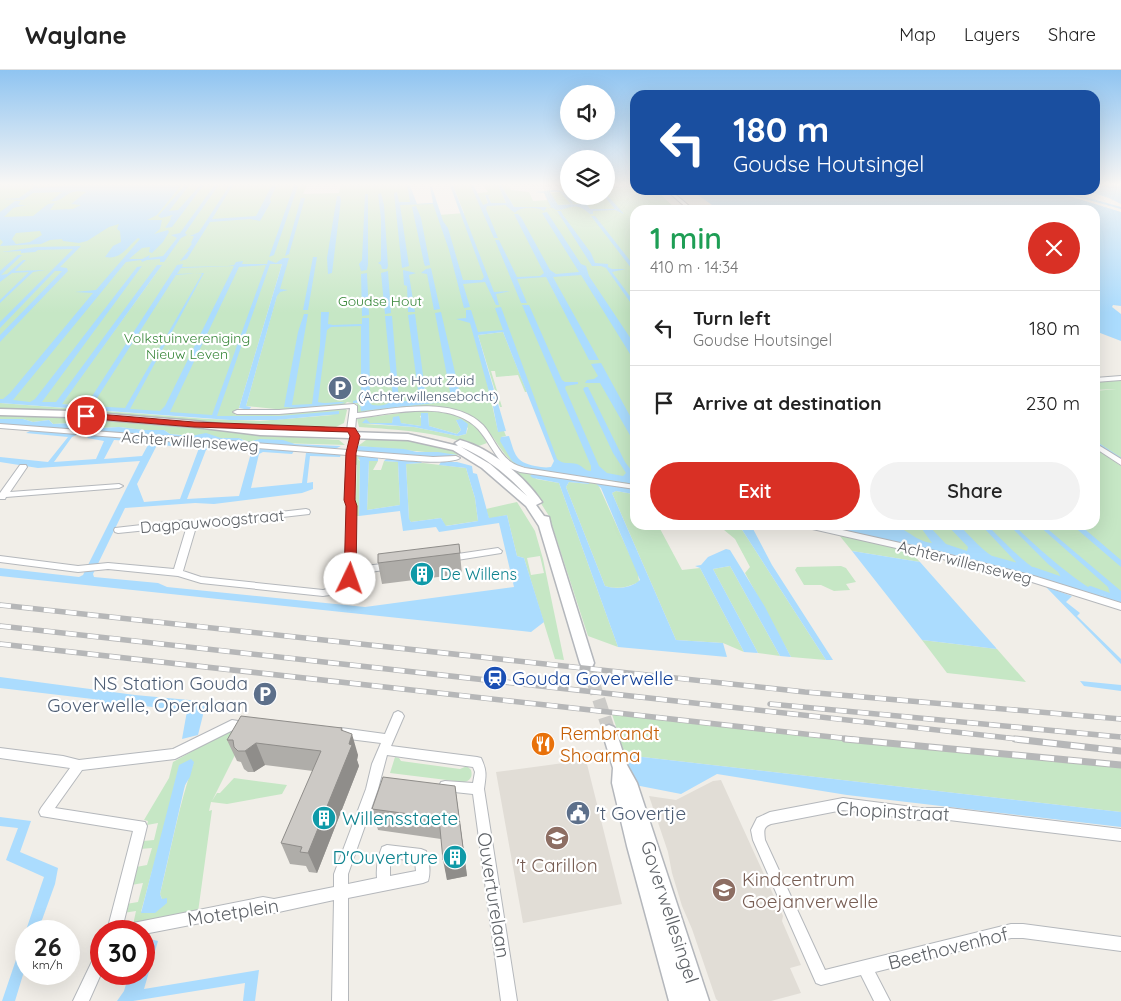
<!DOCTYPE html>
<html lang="en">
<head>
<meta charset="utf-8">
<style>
  :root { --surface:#fff; --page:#f2f2f2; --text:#222; --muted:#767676; --line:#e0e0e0; --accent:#d93025 }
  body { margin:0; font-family:Quicksand,sans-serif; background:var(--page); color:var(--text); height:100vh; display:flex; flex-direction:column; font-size:19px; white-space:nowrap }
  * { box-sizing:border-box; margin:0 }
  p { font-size:16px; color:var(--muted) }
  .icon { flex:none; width:28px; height:28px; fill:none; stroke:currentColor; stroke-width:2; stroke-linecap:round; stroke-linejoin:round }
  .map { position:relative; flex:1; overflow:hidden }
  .side { position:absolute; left:630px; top:135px; width:470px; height:325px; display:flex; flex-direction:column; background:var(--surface); border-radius:15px; box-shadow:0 5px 20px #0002 }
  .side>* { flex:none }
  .banner { position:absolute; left:630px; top:20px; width:470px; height:105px; border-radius:15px; box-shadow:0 5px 20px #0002; background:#1a4fa0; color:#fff; overflow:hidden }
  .tools { position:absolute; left:560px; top:15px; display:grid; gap:10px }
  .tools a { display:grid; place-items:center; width:55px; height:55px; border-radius:50%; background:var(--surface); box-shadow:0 5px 20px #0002; font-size:25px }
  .speed { position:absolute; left:15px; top:850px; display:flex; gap:10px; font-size:25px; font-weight:700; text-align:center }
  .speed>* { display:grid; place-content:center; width:65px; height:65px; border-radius:50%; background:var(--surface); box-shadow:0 5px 20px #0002; line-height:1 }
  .speed small { font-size:12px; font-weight:400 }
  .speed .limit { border:8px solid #d22; background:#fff; color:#111 }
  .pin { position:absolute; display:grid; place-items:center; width:42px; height:42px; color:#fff; margin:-21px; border:2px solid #fff; border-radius:50%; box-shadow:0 1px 5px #0007 }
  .me { position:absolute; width:55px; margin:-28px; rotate:3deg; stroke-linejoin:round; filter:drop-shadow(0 0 4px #0008) }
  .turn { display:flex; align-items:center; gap:18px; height:105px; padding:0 20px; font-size:22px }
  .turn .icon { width:65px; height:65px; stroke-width:2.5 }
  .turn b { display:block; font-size:35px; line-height:42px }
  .round { display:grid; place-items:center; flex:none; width:52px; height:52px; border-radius:26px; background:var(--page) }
  .summary { display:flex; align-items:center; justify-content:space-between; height:85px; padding:0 20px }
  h1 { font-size:30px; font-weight:600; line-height:38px; color:#1e9e55 }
  .button { display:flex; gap:10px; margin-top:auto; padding:10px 20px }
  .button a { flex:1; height:58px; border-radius:30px; background:var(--accent); color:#fff; font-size:20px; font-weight:600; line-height:58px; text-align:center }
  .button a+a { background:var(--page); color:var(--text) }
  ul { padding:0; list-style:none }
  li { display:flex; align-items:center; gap:15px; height:75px; padding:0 20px; border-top:1px solid var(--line) }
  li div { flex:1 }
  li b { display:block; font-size:19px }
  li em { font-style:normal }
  header { display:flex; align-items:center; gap:30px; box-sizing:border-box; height:70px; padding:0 25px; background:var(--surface); border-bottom:1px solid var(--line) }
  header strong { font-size:24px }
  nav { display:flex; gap:28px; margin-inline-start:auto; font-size:18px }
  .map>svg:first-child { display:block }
</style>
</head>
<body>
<header>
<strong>Waylane</strong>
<nav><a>Map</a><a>Layers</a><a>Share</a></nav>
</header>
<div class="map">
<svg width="1121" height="931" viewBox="0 0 1121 931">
  <rect width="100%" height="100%" fill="#f1eee8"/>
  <path fill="#e1ddd6" d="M586 690 622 834 523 853 496 702Z
    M721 710 783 846 782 851 801 895 790 898 801 923 771 931H718L716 929 692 859 682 836 672 803 668 782 649 726 676 730 713 711Z"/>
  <path fill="#c6e7c5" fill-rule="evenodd" d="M0 113H308L303 124 339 123 341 113H408L413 134 435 133 439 145 464 143 452 113H472L471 114 482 134 477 123 488 122 482 114 498 115 506 133H491L488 126 491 125H485L488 134 508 135 511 138 524 137H514L501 115H509L511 120 529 122 533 131 548 130 551 137 583 136 589 140 604 139H590L581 126H604L618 139 606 125V116L635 117V120H656L677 140H635V416L561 401 506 261 476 264 498 361H504L506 366 501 367 518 395 521 396 519 397C505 388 499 375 489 362 477 345 457 339 438 337L359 343 357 341V334L347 332 344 335 285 340 246 336 286 193 282 194 239 338 235 345 274 344 344 338 347 340 344 353 336 357 325 356 324 358 217 354 0 340V333L208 349 260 351 333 345 216 347 61 334 162 195 57 335 0 330Z
    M566 115H569V126H576L581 134 557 135 550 123 560 122 571 134V130L562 117H566Z
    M503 262 527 322H525L518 305 496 307 495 301H491L502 337H500L478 265Z
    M1121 307V388L1095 371V321L1116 319 1095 320V309Z
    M415 341C434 340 458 339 473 353 479 358 483 367 487 373L476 377C438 361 399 360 359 357L357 349ZM428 343 429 356 457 364 461 360 456 350 468 358 466 364 458 366 414 357 364 354 392 353 393 349 400 353 421 356 422 351 420 346Z
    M0 344C113 349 226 363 339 370L345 375 248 372 239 368H221L170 364 164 360H144L119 357 101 358 73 353 53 354 49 350 33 352 23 349 3 350 0 349Z
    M366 370C390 370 441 369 459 385L358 376Z
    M1095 378 1121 396V529L915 474 825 455H1095Z
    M358 385 373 386 358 389 360 391 359 446H355L356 435 353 430 356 427 357 395 354 394V388Z
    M369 391H378L373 400H381L384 391 398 392 400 435 367 440Z
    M423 393 466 398 475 428 478 451 445 456 441 448 411 452 409 450 406 394Z
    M507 398 533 403 536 409 559 413 618 577 588 566 549 446 535 424Z
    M569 412 589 414V412H597L638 503 639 512C629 517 616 520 605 516L566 417Z
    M633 418 635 419V455H658L682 500 700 498 744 582 723 573 676 570 612 423 616 421 633 424Z
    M517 432 535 461 543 489 564 590 555 589 524 488 517 486 507 445 489 449 486 439ZM540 486 544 503 531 505 527 488Z
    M718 455H739L826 590 791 587 745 503 750 497 735 469Z
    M839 465 909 480 920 492 852 481Z
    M730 496 780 586 758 583 713 499Z
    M841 496 846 498 856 512 846 514 850 520 834 521 821 515H804L795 500 797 497Z
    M922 570 997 579 1026 612 947 603Z
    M612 644 1121 697V742L625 685Z
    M234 661 238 679 212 731 217 723H220L234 708 287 715 282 724 227 734 211 732 209 741 212 740 198 842 133 855 136 841 123 843 126 834 138 832 143 813 131 815 136 797 147 795 152 778 140 779 143 771 154 770 158 753 147 755 148 751 144 750 169 708 173 692 225 663ZM194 692C179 734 171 780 160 824L162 829 141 842 152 801Z
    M395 687 399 688 401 691 460 699 467 696 471 700C473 707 470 711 463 712L390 703Z"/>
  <path fill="#abdcfe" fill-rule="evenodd" d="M74 113H173L172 117 177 113H183L157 145 147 150H162L160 159 154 164 168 160 169 162 163 172 152 183 149 182 150 177 142 178 129 189H142L150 185 149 188 163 186 177 168 171 165 180 163 216 113H220L185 163 187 165 181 168 164 192H160V189L147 190 142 192 141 190 126 192 13 330 30 332 35 329 137 197 142 196 42 332H56L157 195H162L62 334 85 336 87 334 177 195 183 194 182 197 228 196 234 195 236 192 243 191 242 194H267L268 190 276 193 283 188H289L280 219 288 220 280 222 277 226 246 336 251 337 249 340 239 338 282 194H270L217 346H279L339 341V344L276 350H230L0 333V329H3L10 323 93 223 75 222 96 220 140 169 138 168C127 177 121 190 105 187L113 176 121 172 120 161 117 159 119 154 109 157 87 171 79 173 63 171 62 169 50 170 41 174 0 176 3 172 0 169V142L15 131H21L18 135H26L13 138 4 147 33 146 48 134 55 133 50 140 73 139 81 135 71 134 86 122C81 121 74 121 70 123 62 127 60 132 51 131L62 122 33 123 23 130 3 129 19 128 33 118 34 115H39L37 118C47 117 69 117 74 113ZM40 161 42 165 30 172 16 174 12 169 16 163ZM266 195 212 345 170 342 239 197ZM234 196 165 336 160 341 130 339 204 203 177 204 181 198ZM200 203 202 204 125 338 92 336 176 205Z
    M187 113H191L169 141 178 140 202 113H205L172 157 165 158 171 149 170 148 173 145 161 148 158 146Z
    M231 113H234L212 149 256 146 273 113H278L270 129 271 132 260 151 250 149 210 152 187 189 180 191 189 180H187L192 174 191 173 194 166H190L199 162Z
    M295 113H299L274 185 269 187Z
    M407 113H409L417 134 433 133 430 117H432L443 151 448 158 463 210H482L484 207 449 113H452L494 222 511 221 496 224 499 235H496L485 212 463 214 470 237 464 238 449 180 433 134 400 135 409 196 402 198 394 123 397 122 399 132H410Z
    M1095 113 1121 114V134L1109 128 1083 120H1095Z
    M470 114H473L483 135 488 133 485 125H491L488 126 491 133H506L498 115H501L514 137H551L544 123 535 122C553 121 562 114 573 133L571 134 560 122H550L558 135 581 134 576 126H581L590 139H615L604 126H606V124L624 144 615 140 593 141V144H590C573 130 571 140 556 140L553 138 547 137 544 141C537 137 520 136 515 143L505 135 487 136 486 139 498 168H494Z
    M691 120H1050L1121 142V236L1113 235 1112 237 1121 244V271L1095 261V140H719Z
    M381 123 384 135 388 196 387 199H382L381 195 378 193 381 191V149L378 124Z
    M365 124H368V194L367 200 361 201 359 194 362 190Z
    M337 126H340L341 130 332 203 328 204 327 188Z
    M301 128H305L289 184 285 186Z
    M416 136 421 148 430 195 425 196 424 193 412 137Z
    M557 141H561L563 145 591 183 595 193 608 194V197L612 199H626L612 202 635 233V239L606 198 601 196H592Z
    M547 142 581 194 586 196 589 206 635 275V292L581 205 553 207 599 290H589L546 207 517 209 527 233H521L495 170H499L517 207 540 206 544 203 514 144H518L521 147 550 200 556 204 579 202 542 143Z
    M591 146H595L635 197V203Z
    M81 176 60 197 67 198 68 201 0 272V265L62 201H55L0 258V252L73 179 38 180 35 182 21 183V181L1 182 36 177Z
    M18 185H22L1 205 7 204 23 190H26L15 201 45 200 33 202 0 233V230L29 202 12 203 0 212V201Z
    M313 187H317L308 240H303Z
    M431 198 440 239 434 240 427 204 421 203 426 199Z
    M403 200 416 203 409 205 415 242H408L407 216 404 215Z
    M388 201 391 243 385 244 381 203Z
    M367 203 369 245 362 246 361 204Z
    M522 235H529L562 310 565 312H578V314L566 316 565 318 599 396 607 403 623 406 626 403 613 383 583 319 585 317H588L625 392 635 405V414L532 399 518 395 512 391 500 371 501 367 509 366C515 384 515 392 535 396 541 397 545 398 551 397L554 391 503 262 478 265 506 361 498 362 491 327 361 341 360 333H353V331L361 329V256L331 257 327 260 318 332C327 335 338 330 345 333L300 338 284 337 298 262 304 244H308L292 335 312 334 320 275 321 242H329L328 254 333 255 362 254V248H369L370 333 372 335C379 336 388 336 393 329L385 246H392L399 331H414L419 328 408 245 415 244 426 328 432 330 451 327 435 243 441 242 460 324 469 326 489 322 470 253 456 249 466 248V240H471L478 262 503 260 495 238 501 237 557 389C563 395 570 392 577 394 583 396 584 401 591 401V396Z
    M601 293 635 355V374L600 313H585L587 310 594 309 598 306 591 294Z
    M421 343H428L429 356 457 364 461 360 456 350 461 349 468 354 466 364 458 366 414 357 362 353 366 349 370 353H392L393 347 399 346 401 353 421 356Z
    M0 349H23L33 352 49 350 53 354 73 353 101 358 119 357 144 360H164L170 364 191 366 206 363 221 368H239L248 372 260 369 283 370 295 374 341 376 335 379 313 378 0 354Z
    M32 360 79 364 72 367 54 392 96 389 104 371 87 368 90 365 188 373 189 375 186 377 157 375 137 414 144 432 180 429 199 378 195 377 200 374 219 376 217 379 206 380 187 429 239 426 251 383 247 381 227 380 232 376 294 381 292 384 263 382 259 384 251 418 302 413 306 383 341 384 340 387 310 386 307 413 313 412V419L302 423 214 434 195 433 125 438 93 504 94 507 158 513 167 517 365 537 514 517 499 453 439 462 436 457 403 461 400 441 359 446 360 391 358 387H378V391H369L367 440 400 435 398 392 384 391 387 388 423 391 421 393 406 394 409 449 411 452 441 448 446 456 478 451 475 428 466 398 439 395 441 392H457L472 396 473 403 477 404 489 448 507 445 517 486 524 488 544 552 531 562 0 506V498L79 507 83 505 140 391 38 398 0 392V387L48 392 68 367 26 363ZM114 370 149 372V373L142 386 104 389Z
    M358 376 404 379 417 382H438L457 385 440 387 358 381 357 380Z
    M533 403 589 412V414L569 412 566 417 605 516C616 520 632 518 640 510L601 418 595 413 633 418V424L616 421 612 423 676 570 723 573 727 587 618 577 559 413 533 408 530 406Z
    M739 455H751L772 495 833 590H826Z
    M824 455H856L882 459 887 458 888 455C905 455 913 471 932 473L919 455H928L946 474 967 481 968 477 947 455H959C975 471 991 492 1015 495L1016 492 981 455H987C1004 471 1038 511 1062 509L1058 502 1048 494 1009 455H1014C1029 470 1093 529 1111 526L1108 517 1038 455H1043L1121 521V534L972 491Z
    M1072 455H1080L1121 490V497Z
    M726 479 730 480 765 537 791 587 780 586 730 496 713 499 758 583 744 582 700 498 695 496 701 495 708 487Z
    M852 481 920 492 997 579 922 570Z
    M1046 517 1072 526 1066 532 1080 543 1077 546 1121 589V594Z
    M0 607 135 625 200 631 205 637 198 665 182 669 187 641 127 634 118 640 103 638 101 630 0 618Z
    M1080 611 1121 615V621L1084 616Z
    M625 685 1121 742V757L847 725 717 704 681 724 635 715Z
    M191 689 194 692 190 707 185 715 160 824 162 829 167 828V833L155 843H141L179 695Z
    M0 747 31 751 20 782 58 798 55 814 38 861H26V895L15 931H2L44 807 6 790 18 758 0 756Z
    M149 869 158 871 144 919 259 900 255 931H243L245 913 133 931H117L124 921 129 904H144V871Z"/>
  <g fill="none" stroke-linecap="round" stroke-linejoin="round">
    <path stroke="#abdcfe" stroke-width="2" d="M1057 120 1121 138"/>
    <path stroke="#abdcfe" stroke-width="2.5" d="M1095 372 1121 389"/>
    <path stroke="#abdcfe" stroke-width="4" d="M992 488 1017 495
      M1033 499 1065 510
      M1090 518 1121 529"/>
    <path stroke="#cccbc8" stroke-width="13" stroke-dasharray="13 6" stroke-linecap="butt" d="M587 593 609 661"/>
    <g stroke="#b5b8bc" stroke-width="2">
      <path id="minor" d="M501 113H569V115L503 114Z
        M606 114 635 115V117L606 116Z
        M666 120H670L694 140H689Z
        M1121 306V310L1095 312V308Z
        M354 334 357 336V343C394 339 453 325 483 355 493 366 498 383 511 392 515 395 520 396 525 398L635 415V419L520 402 507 397 502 393C493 382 487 369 478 359 449 329 392 344 356 348L355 360 359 365 355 381 433 387 456 386 460 388C448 397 374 387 355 385L353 430 356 436V497L391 493 396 496 391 499 356 504C353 522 339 524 323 526L201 513 178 506 108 499 78 502 0 492V486L78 496 108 493 174 499 187 456 118 463 115 462 114 460 115 458 186 450 192 452 306 439 309 440 310 442 309 444 196 457 183 501 201 507 323 520 336 517 344 512 348 489V436L345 430 347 385 0 358V354L348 380 351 365 347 360 350 338 279 344H237L233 342 237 340H279Z
        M1095 373 1121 389V395L1095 378Z
        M20 395H26L27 397 10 422 119 414 123 416 119 418 6 427 5 429H0V423Z
        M804 455H820L927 479 1034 506 1121 533V540L1032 512 927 485 808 458Z
        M498 478 502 481 501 483 451 491 446 488 451 485Z
        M398 641 402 643 404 646 391 676 477 687 481 688C487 701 486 705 484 719L517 931H501L473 724 445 721 441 720 439 716 441 712 445 711 473 713 475 702 473 697 387 685 378 719 348 804V814L377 808C376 797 378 787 382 777L387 775 421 779 426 781C429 789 431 802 428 811L423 813 348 828V931H332L334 830 274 843 263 841 144 864V861H107L133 761 41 746 39 742 41 738 70 698 0 688V678L63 686 79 690 173 679 228 652 232 650 250 653 252 656 250 659 246 661 233 660 175 689 82 700 55 738 145 752 147 756 123 855 263 827 274 829 334 817V804L366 719 372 694 381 673 341 668 337 666 335 663 337 660 341 658 385 664 394 643ZM392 788 415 791 416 801 390 806V795Z
        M843 728 920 738H949L1121 759V771L949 750H920L843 740 771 754C763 757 764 761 765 770L825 900 1011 854H1023L1121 867V881L1023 868H1011L875 902 890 931H874L861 905 821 915 816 913 753 770 751 760 757 748 770 742Z
        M101 881V904L89 931H73L96 883Z"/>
    </g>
    <g stroke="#b4b7bc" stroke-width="3">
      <path id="secondary" d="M0 339 70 341 195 351 260 359 408 364 458 376 455 373 460 370C492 379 524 406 542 432L536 435 544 446 549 447 551 456 594 593 592 597 587 598 582 597 580 593 539 456 526 436 482 398 453 380 408 370 260 365 195 357 70 347 0 345ZM461 377C487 388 509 406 527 426L490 394Z
        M609 655 614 657 616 661 627 695 637 713 709 931H689L680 902 689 931H669L627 776 612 713 613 698 602 661 604 657Z"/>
    </g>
    <use href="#minor" fill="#fff" fill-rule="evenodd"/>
    <use href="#secondary" fill="#fff" fill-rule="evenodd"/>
    <g stroke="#b6b7b8" stroke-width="5.5">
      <path id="rail-far1" d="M0 535 805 622 1121 649
        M0 556 1027 670
        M0 574 859 670
        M770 634 1121 667"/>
    </g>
    <g stroke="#b6b7b8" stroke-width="7">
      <path id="rail" d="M845 669 1121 695
        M1015 669 1121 681"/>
    </g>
    <use href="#rail-far1" stroke="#fff" stroke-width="4" stroke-dasharray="11" stroke-linecap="butt"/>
    <use href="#rail" stroke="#fff" stroke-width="5" stroke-dasharray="14" stroke-linecap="butt"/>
  </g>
  <path fill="#afada9" d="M459 474 462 504 382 514 378 493Z
    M342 658 343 661 358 685 357 690 359 696 317 803 309 802 306 796 290 794 281 773 313 701 265 695 254 702H248L244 699 241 692 237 691 227 670Z
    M455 716 467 806 447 810 441 769 378 760 372 739Z"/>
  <path fill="#8f8d8a" d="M352 664 358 685 357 690 359 696 317 803 308 783 349 674Z
    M256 673 265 695 254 702 245 681Z
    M455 716 467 806 447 810 443 790Z"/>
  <path fill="#ccc9c5" stroke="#8f8d8a" d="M459 474 460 483 378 493V484Z
    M241 646 342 658 341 660 352 664 349 674 352 675 308 783 300 782 302 777 281 773 321 681 256 673 245 681H238L234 677 233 670H227Z
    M383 707 455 716 464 785 443 790 439 748 372 739Z"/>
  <linearGradient id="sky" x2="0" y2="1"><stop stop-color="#8fc4f1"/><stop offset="0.47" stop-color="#f9f7f5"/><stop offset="1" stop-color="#f9f7f5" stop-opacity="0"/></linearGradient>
  <rect width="1121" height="243" fill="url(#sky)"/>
  <path fill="#d93025" stroke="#8d1f18" d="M86 343 194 352 355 358 360 366 356 383 355 430 357 436 356 509 354 512H346L344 509 346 436 344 430 346 383 350 366 348 362 194 357 83 348V344Z"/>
  <defs>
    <g id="parking-disc" transform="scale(1.25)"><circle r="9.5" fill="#5c6f8a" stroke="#fff"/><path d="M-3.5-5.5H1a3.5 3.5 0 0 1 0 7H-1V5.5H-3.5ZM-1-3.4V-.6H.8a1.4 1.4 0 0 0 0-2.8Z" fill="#fff"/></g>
    <g id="building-disc" transform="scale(1.25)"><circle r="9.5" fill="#0f9aa8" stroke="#fff"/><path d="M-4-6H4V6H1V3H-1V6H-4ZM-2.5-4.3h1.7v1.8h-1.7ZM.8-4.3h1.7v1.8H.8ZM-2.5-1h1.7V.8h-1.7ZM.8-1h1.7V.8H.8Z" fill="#fff"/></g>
    <g id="station-disc" transform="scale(1.25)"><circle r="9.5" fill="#1a4fb4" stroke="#fff"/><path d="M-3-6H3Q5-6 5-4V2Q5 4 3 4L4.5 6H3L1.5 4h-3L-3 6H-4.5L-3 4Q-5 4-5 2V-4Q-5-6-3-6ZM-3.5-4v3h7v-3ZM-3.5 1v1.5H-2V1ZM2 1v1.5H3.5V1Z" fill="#fff"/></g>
    <g id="restaurant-disc" transform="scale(1.25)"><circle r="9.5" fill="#e8710a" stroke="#fff"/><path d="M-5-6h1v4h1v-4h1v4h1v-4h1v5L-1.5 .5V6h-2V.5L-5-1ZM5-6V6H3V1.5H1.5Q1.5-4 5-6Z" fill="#fff"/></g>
    <g id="civic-disc" transform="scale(1.25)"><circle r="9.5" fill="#5c6f8a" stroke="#fff"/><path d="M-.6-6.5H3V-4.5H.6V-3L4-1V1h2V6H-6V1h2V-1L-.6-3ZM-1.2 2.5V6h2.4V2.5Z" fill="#fff"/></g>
    <g id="school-disc" transform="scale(1.25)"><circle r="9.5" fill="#8d6e63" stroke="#fff"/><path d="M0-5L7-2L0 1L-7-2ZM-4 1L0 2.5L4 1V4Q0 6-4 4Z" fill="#fff"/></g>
  </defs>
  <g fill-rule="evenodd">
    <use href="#parking-disc" x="340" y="318"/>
    <use href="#building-disc" x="422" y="504"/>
    <use href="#station-disc" x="495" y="608"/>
    <use href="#parking-disc" x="265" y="624"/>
    <use href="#restaurant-disc" x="543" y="674"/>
    <use href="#civic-disc" x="578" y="743"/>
    <use href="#building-disc" x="324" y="748"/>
    <use href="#school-disc" x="557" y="768"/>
    <use href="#building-disc" x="455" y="787"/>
    <use href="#school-disc" x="724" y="820"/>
  </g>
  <g text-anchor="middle" stroke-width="4.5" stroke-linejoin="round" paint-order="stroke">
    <g font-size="14" fill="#378638" stroke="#fff">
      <text x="380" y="236">Goudse Hout</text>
      <text x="187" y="273">Volkstuinvereniging<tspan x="187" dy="16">Nieuw Leven</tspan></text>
    </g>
    <g font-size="14" fill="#4e5e75" stroke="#fff" text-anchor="start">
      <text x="358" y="315">Goudse Hout Zuid<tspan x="358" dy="16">(Achterwillensebocht)</tspan></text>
    </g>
    <g font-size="16" fill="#5f6368" stroke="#fff">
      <text transform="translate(190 371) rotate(4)" y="6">Achterwillenseweg</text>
      <text transform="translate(212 451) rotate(-5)" y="6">Dagpauwoogstraat</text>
      <text transform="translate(965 492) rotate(14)" y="6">Achterwillenseweg</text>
    </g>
    <g font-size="16" fill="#0d838f" stroke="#fff" text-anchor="start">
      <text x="440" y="510">De Willens</text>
    </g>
    <g font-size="19" fill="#164399" stroke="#fff" text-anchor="start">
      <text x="512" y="615">Gouda Goverwelle</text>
    </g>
    <g font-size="19" fill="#4e5e75" stroke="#fff" text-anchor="end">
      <text x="248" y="620">NS Station Gouda<tspan x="248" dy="22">Goverwelle, Operalaan</tspan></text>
      <text x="596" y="750" text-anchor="start">'t Govertje</text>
    </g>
    <g font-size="19" fill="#c56008" stroke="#fff" text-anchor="start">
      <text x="560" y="670">Rembrandt<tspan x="560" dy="22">Shoarma</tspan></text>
    </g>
    <g font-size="19" fill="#5f6368" stroke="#fff">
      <text transform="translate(893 741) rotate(3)" y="7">Chopinstraat</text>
      <text transform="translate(494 825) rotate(81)" y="7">Ouverturelaan</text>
      <text transform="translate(233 842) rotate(-9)" y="7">Motetplein</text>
      <text transform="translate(670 842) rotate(72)" y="7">Goverwellesingel</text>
      <text transform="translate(948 878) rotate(-14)" y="7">Beethovenhof</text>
    </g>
    <g font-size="19" fill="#0d838f" stroke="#fff" text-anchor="start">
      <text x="342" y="755">Willensstaete</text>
      <text x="438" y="794" text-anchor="end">D'Ouverture</text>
    </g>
    <g font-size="19" fill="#785e54" stroke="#fff">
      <text x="557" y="802">'t Carillon</text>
      <text x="742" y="816" text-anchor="start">Kindcentrum<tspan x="742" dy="22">Goejanverwelle</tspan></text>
    </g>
  </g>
</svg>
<div class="tools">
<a><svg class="icon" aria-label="sound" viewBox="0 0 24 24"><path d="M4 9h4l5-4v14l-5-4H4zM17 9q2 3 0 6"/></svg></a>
<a><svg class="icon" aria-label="layers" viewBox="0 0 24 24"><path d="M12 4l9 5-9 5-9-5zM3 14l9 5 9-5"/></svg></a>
</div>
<div class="speed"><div>26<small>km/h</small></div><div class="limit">30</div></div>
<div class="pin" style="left:86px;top:346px;background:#d93025"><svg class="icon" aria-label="arrive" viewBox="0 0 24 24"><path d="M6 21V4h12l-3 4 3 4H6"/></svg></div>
<svg class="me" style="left:350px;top:509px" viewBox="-20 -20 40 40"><circle r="19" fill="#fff"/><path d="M0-13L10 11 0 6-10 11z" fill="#d93025"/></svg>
<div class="banner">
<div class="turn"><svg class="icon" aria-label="left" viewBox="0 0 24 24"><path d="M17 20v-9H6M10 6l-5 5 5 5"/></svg><div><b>180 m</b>Goudse Houtsingel</div></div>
</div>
<section class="side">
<div class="summary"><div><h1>1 min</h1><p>410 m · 14:34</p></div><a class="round" style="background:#d93025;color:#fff"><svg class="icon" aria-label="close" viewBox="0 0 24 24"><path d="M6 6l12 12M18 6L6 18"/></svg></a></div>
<ul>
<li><svg class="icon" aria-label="left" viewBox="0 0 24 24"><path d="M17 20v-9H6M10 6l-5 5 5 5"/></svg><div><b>Turn left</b><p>Goudse Houtsingel</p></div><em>180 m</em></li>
<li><svg class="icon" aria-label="arrive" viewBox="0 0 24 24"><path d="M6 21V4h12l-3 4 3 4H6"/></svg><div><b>Arrive at destination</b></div><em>230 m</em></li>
</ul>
<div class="button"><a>Exit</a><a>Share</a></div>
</section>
</div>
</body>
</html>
